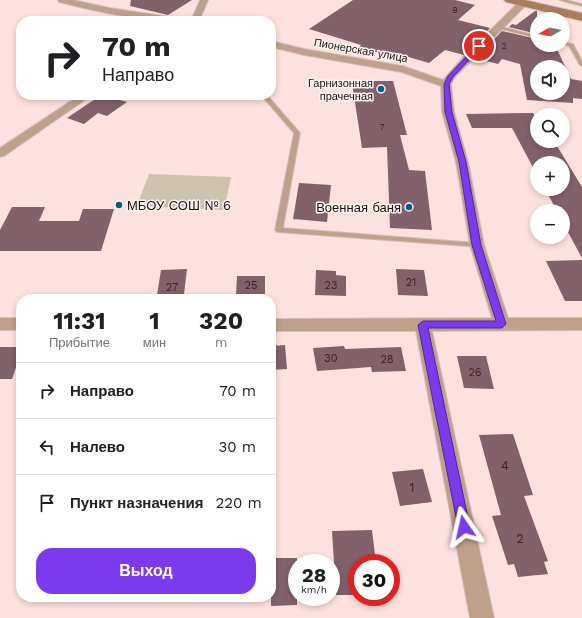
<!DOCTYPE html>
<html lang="ru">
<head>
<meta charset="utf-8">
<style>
  :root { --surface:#fff; --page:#f2f2f2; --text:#202124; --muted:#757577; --line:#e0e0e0; --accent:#7c3aed }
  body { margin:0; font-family:"Work Sans",sans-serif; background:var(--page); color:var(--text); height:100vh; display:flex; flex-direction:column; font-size:15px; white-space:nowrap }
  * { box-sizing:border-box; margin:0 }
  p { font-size:13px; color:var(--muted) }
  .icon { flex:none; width:22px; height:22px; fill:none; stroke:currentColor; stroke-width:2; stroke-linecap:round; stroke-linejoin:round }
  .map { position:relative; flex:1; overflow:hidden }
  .side { position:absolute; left:16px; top:294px; width:260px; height:308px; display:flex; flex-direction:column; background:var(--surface); border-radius:16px; box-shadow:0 2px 6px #0003 }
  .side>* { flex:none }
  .top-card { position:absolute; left:16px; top:16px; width:260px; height:84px; border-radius:16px; box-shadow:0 2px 6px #0003; background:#fff; color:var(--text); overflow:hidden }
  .needle { width:26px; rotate:261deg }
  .buttons { position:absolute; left:530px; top:12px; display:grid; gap:8px }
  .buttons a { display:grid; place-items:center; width:40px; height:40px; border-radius:50%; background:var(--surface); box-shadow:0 2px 6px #0003; font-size:20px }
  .speed { position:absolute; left:288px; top:554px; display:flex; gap:8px; font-size:20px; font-weight:700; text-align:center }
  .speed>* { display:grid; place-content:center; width:52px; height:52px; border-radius:50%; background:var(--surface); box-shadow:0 2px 6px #0003; line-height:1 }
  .speed small { font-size:10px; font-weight:400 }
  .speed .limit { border:6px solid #d22; background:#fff; color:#111 }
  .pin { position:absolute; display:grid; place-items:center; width:34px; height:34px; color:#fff; margin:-17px; border:2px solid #fff; border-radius:50%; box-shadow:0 1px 4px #0007 }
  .me { position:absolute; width:44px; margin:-22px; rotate:349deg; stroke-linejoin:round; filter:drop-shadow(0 0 3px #0008) }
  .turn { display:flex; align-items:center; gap:14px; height:84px; padding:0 20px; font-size:18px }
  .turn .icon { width:52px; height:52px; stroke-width:2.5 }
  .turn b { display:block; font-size:28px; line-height:34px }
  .eta { display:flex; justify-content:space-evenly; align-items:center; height:68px; text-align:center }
  .eta b { font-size:24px; font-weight:700; line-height:28px }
  .cta { display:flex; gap:8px; margin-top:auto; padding:8px 20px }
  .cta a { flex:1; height:46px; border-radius:16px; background:var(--accent); color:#fff; font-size:16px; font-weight:700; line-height:46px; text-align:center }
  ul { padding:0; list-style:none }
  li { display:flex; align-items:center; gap:12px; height:56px; padding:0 20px; border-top:1px solid var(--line) }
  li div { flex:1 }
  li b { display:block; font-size:15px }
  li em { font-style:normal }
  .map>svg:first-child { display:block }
</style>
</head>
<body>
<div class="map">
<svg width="582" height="618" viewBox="0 0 582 618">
  <rect width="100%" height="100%" fill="#fce2de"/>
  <path fill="#ccc2ad" d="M149 174 231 177 224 210 137 206Z"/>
  <path fill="#82616a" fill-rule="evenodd" d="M131 0H192L168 15 130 6Z
    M353 0H455L475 5 458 20 490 28 464 55 445 50 429 63 405 56 407 61 359 47 361 45 309 29Z
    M535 11H537V34L509 27 512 24 516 25Z
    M502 31 537 39V45L556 47 571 79 582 81V99L573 98V103L527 100 520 64 502 59 498 64 476 58ZM537 67H563V93H537Z
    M367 81H393L407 135H400L409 170 425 171 432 230 390 228 387 147 362 148 352 83H367Z
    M101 95H116L117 99 127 102 107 116 98 113 84 124 67 118Z
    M533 113 537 120V141H554L582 187V258L563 223V211H557L545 189H563V163H537V175L512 128H472L466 114Z
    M299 183 331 185 327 222 293 219Z
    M12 207H45L39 221H79L83 209H114L101 251H0V230Z
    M582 260V301H565L546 261Z
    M187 269 184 294 157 295 161 270Z
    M396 269 424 270 428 296 398 295Z
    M316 270 336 271V275L346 276V296L315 295Z
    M237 276H265V294L236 295Z
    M285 345 287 369 271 370V346Z
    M344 346 345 349 401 347 406 371 372 372 371 367 317 371 313 348Z
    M0 347H21V353L12 379H0Z
    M457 356H486L494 389 464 388Z
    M513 434 533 495 524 496 548 561 544 562 548 574 518 577 514 564 508 565 492 516 501 515 479 435Z
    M423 469 432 502 400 506 392 472Z
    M372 530 376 563H357V595H336L332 531Z
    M271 558H297V605L271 606Z"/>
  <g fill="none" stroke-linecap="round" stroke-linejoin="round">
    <g stroke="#d8c0bd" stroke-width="2">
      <path id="service" d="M559 0H566L582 4V6Z
        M499 26 537 36V38L497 28V27Z
        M563 42 573 44 582 61V66L580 65 569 46 563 44Z
        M261 95H267L300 133 283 228 477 243H480L481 245 480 247 277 232 275 230 294 133Z"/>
    </g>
    <g stroke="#d8c0bd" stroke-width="2">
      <path id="minor" d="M58 0H73L110 8 176 18 180 21C139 21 99 12 59 2Z
        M200 0H208L199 21H191Z
        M523 0 527 3 526 5 454 78 451 84 454 112 468 162 484 245 508 318H582V330L432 331 494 618H470L416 331H271V319L492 318 470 245 456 162 442 112 441 86 401 72 304 55 271 47V41L304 49 403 66 443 80 470 50 520 1Z
        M80 95H92L4 156 0 157V148Z
        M0 318H21V330H0Z"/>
    </g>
    <g stroke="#d8c0bd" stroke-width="2">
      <path id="secondary" d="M504 0H525L582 13V21L506 2Z"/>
    </g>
    <use href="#service" fill="#bfa18b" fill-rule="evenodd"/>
    <use href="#minor" fill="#bfa18b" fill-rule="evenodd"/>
    <use href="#secondary" fill="#a97e5d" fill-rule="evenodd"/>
  </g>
  <path fill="#7c3aed" stroke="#51269a" d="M477 45 482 46 453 77 449 84 452 112 466 162 481 245 506 324 502 328H428L470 527 468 532 464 533 459 532 458 527 418 325 423 321H496L472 245 459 162 445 112 444 84 448 76Z"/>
  <g fill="#0a5a8d" stroke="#fdf4f2" stroke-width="1.5">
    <circle cx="381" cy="89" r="4"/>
    <circle cx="119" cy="205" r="4"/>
    <circle cx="409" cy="207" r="4"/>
  </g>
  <g text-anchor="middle" stroke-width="3" stroke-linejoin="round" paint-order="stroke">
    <g font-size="9" fill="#362424">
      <text x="455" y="13">9</text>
      <text x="504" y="49">2</text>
      <text x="382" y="130">7</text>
    </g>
    <g font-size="11" fill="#1d0f0d" stroke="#fdf4f2">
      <text transform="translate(361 50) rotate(10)" y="4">Пионерская улица</text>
    </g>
    <g font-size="11" fill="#1d0f0d" stroke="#fdf4f2" text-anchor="end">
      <text x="373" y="87">Гарнизонная<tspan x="373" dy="13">прачечная</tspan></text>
    </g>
    <g font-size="11" fill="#362424">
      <text x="411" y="286">21</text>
      <text x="251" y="289">25</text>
      <text x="331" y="289">23</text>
      <text x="172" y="291">27</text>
      <text x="331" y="362">30</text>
      <text x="387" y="363">28</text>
      <text x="475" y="376">26</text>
    </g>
    <g font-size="13" fill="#1d0f0d" stroke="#fdf4f2" text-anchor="start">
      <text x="127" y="210">МБОУ СОШ № 6</text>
      <text x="401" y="212" text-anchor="end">Военная баня</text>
    </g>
    <g font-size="13" fill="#362424">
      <text x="505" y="470">4</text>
      <text x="412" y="492">1</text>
      <text x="520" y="543">2</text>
    </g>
  </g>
</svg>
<div class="buttons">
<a><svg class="needle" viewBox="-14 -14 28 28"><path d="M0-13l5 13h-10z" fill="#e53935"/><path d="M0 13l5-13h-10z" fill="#757577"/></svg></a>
<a><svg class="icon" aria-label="sound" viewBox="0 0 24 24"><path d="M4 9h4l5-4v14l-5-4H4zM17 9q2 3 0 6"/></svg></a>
<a><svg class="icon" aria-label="search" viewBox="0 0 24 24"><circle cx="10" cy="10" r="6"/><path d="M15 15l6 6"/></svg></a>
<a>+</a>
<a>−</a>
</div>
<div class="speed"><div>28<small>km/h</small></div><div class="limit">30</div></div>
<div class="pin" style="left:479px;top:46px;background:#d93025"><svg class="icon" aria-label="arrive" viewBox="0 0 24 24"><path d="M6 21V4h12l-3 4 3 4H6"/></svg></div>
<svg class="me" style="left:464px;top:527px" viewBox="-20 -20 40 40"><path d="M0-17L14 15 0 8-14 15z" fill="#7c3aed" stroke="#fff" stroke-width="4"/></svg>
<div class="top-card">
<div class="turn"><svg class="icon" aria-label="right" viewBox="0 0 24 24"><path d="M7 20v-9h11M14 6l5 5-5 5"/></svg><div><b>70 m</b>Направо</div></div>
</div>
<section class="side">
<div class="eta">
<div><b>11:31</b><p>Прибытие</p></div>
<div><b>1</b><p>мин</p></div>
<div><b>320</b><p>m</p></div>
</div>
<ul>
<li><svg class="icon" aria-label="right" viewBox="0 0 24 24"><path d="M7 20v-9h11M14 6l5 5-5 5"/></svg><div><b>Направо</b></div><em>70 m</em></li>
<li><svg class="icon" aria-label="left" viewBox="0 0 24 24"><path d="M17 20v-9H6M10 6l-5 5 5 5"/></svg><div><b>Налево</b></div><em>30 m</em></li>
<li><svg class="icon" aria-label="arrive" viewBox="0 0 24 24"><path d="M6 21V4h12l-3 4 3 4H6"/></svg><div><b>Пункт назначения</b></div><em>220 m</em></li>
</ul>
<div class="cta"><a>Выход</a></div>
</section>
</div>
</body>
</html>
